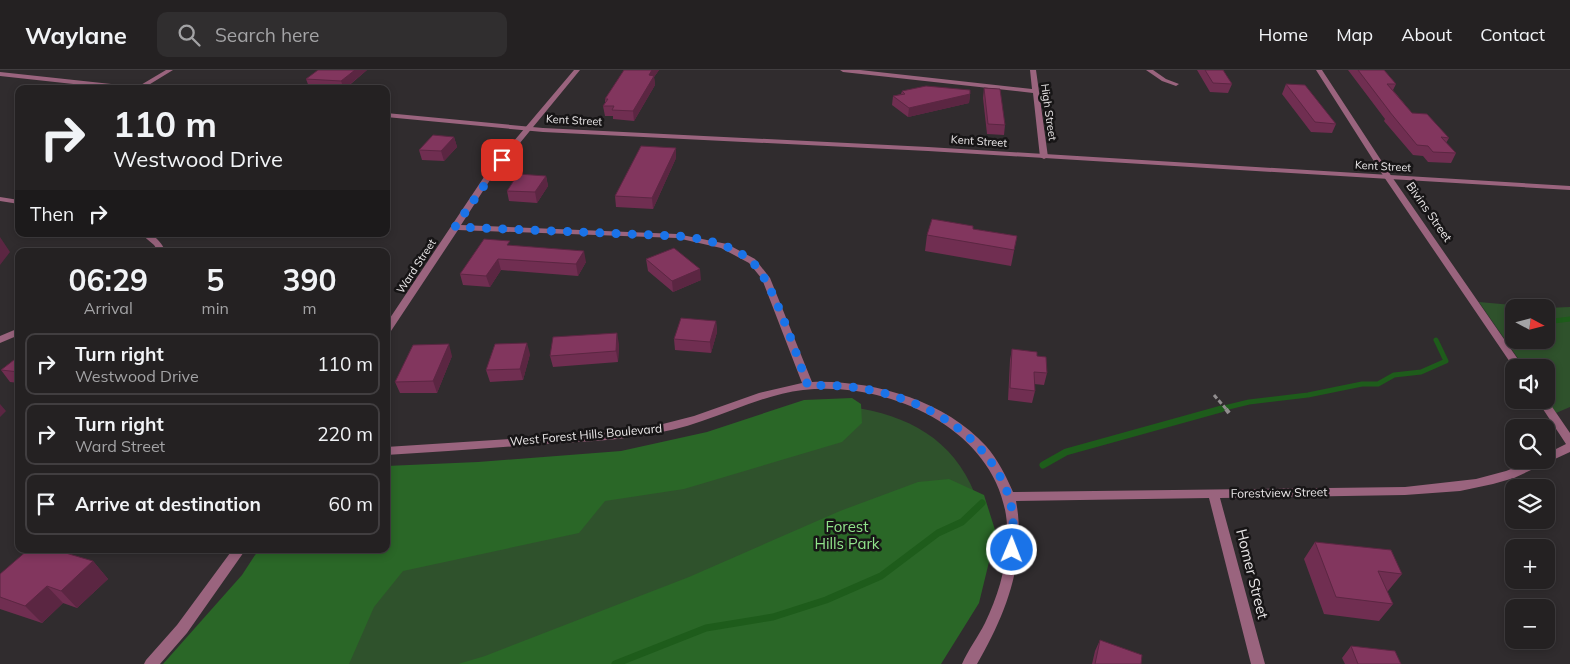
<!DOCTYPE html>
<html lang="en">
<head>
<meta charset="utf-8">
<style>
  :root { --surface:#242122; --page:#302e2f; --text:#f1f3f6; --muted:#a3a3a5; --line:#413e40 }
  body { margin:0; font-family:Mulish,sans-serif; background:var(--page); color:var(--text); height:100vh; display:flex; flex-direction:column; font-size:19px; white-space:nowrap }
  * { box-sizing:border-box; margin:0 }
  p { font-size:16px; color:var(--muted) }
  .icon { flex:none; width:28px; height:28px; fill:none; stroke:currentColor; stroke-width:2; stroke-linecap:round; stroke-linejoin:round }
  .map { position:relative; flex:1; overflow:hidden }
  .drawer { position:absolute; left:15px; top:178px; width:375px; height:305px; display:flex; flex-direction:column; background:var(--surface); border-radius:10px; box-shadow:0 2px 8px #0003,0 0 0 1px var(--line) }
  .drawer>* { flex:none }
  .banner { position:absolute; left:15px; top:15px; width:375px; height:152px; border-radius:10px; box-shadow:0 2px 8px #0003,0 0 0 1px var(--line); background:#242122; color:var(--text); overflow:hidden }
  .needle { width:32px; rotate:97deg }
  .tools { position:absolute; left:1505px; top:229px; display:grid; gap:10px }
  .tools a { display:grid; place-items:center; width:50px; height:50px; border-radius:10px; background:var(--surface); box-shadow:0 2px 8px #0003,0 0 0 1px var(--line); font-size:25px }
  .pin { position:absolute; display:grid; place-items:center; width:42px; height:42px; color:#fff; margin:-21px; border-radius:10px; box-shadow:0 2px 8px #0006 }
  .me { position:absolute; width:55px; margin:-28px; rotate:1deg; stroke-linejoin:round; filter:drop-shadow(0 0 4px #0008) }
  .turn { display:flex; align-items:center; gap:18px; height:105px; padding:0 15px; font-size:22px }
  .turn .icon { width:65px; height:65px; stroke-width:2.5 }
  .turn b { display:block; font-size:35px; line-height:42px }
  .then { display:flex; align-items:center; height:48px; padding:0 15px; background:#0003; gap:10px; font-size:19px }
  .eta { display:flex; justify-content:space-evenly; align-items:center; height:85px; text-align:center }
  .eta b { font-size:30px; font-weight:700; line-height:35px }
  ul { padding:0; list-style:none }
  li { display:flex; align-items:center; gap:15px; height:62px; margin:0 10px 8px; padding:0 5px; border:2px solid var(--line); border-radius:10px }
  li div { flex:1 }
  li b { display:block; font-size:19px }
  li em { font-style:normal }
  header { display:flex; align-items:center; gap:30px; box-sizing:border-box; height:70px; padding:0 25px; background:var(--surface); border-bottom:1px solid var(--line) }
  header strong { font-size:24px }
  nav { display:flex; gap:28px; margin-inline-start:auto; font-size:18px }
  .search { width:350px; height:45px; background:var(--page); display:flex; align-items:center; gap:12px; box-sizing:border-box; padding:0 18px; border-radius:10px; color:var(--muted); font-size:19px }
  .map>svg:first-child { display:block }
</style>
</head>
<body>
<header>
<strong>Waylane</strong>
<div class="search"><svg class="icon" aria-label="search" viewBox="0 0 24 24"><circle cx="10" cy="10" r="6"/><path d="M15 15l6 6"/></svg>Search here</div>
<nav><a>Home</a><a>Map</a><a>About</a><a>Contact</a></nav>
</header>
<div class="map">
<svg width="1570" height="594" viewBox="0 0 1570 594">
  <rect width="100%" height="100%" fill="#302c2e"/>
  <path fill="#2f522c" d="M1479 232 1533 237 1514 238V270H1546V238L1570 237V337L1556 343 1546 329V298L1524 297Z
    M851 337C908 345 953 369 975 424L926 594H171L386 479 627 390Z"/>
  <path fill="#2a6727" d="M852 328 861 334 862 353 842 372 684 419 605 431 579 463 403 501 374 537 349 594H163L242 505 259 479H386V396L478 392 621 381 707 362 804 330Z
    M949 409 984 425 996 463 979 533 941 594H458L485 586 689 507 840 441 918 412Z"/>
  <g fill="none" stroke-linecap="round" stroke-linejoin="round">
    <path stroke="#1e5c1b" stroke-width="5" d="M1546 252 1570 249
      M1216 340 1249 332 1308 325 1362 314H1378L1394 305 1421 302 1446 291 1436 270"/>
    <path stroke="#1e5c1b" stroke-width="7" d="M1043 395 1066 382 1221 339
      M615 594 706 558 773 547 826 530 881 506 938 463 962 452 982 433"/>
    <path stroke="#908d8e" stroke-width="3" stroke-dasharray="4.5 2.5" stroke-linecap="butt" d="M1214 325 1227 340"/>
    <path stroke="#908d8e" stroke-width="4" stroke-dasharray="6 3" stroke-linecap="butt" d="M1226 339 1229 343"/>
    <path fill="#9a647e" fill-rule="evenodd" d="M1146 0H1153L1166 9 1179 14 1176 16 1162 11Z"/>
    <path fill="#9a647e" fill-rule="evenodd" d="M166 0H173L142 19H134Z
      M574 0H580L492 107 461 155 677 164 727 174 755 189 770 208 812 312C872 310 944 330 986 376 998 390 1006 406 1013 422L1405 417 1476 409 1506 401 1534 390H1546V384L1566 374 1537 330H1546V328L1570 363V382L1514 408 1493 414 1460 421 1405 425 1220 428 1265 594H1251L1209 428 1016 431C1027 490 1006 544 977 594H962C968 580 978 567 985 553 997 528 1006 500 1007 472 1014 367 894 309 803 320 768 324 736 340 702 351 683 358 664 362 645 365 611 371 577 372 543 374 491 378 439 382 386 385V377L600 363 655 356 694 346 759 323 802 313 762 209 749 193 721 178 677 168 458 160 389 264 386 265V254L486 104Z
      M840 0H860L1032 19 1030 0H1036L1048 87 1044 89 1040 87 1033 23 843 2Z
      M1316 0H1322L1392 107 1524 298H1514L1384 107Z
      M0 127 19 130V134L0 131Z
      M141 164C155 163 159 170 166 181H158L154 175Z
      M19 258V265L0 273V266Z
      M233 479H246L187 563 160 594H144L146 590 177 555Z"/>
    <path fill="#9a647e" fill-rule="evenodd" d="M0 2 139 17 142 19H119L0 6Z
      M386 43 543 58 928 77 1570 116V120L928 81 543 62 386 47Z"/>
  </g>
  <path fill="#702e51" d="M367 0 345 19 309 17 306 9Z
    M624 0H659L654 7 655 15 634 51 613 49V46H605L603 36 605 33V29Z
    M1197 0H1223L1232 14 1228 23 1210 22Z
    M1348 0H1384L1396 14 1393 20 1412 43 1449 68 1446 73 1456 83 1451 93 1428 92 1423 86 1413 85 1384 51 1385 49Z
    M1286 14 1336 54 1332 63 1311 62 1282 24Z
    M984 18 1005 55 1004 65 987 64 983 28Z
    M902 21 970 24 969 33 908 47 892 35 893 26 901 24Z
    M454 67 457 77 444 91 422 90 419 80Z
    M676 88 653 139 616 137 615 126Z
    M546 106 548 116 537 133 509 131 507 121Z
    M973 159 1017 166 1011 196 925 181 927 165Z
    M511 176 586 192 578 206 501 200 490 217 463 215 460 204Z
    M646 189 701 210 673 222 648 201Z
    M716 251 717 262 711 283 675 280 674 269Z
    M619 274 618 292 553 297 550 286Z
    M1012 279 1037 286 1047 303 1044 315 1034 314 1035 321 1032 333 1008 330 1010 290Z
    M530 284 523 310 490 312 486 300Z
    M19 286V313L10 312 1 300Z
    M452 286 437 323H400L395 312Z
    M1315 472 1402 504 1388 521H1387L1393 534 1379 551 1324 544 1304 489Z
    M93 491 108 509 77 538 63 533 42 553 0 539V504Z
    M1100 570 1141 594H1092L1095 581Z
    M1351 576 1401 594H1345L1342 588Z"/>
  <path fill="#5b2642" d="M355 0H367L344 19 341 11Z
    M652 0H659L654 7 655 15 634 51 633 41 649 5Z
    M970 24 969 33 908 47 909 38Z
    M454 67 457 77 444 91 441 81Z
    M676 78V88L653 139 652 128Z
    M546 106 548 116 537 133 535 122Z
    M0 167 10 182 0 195Z
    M584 181 586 192 578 206 576 194Z
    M498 189 501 200 490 217 486 206Z
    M700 199 701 210 673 222 672 211Z
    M716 251 717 262 711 283 710 272Z
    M617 263 619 274 618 292 616 281Z
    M527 273 530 284 523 310 520 299Z
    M449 274 452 286 437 323 433 311Z
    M0 334 6 341 0 347Z
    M93 491 108 509 77 538 61 521Z
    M47 516 63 533 42 553 25 536Z"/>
  <path fill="#82365e" stroke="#5b2642" d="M318 0H355L341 11 306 9Z
    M624 0H652L649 5 654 6 633 41 612 40 614 36H603L608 29H605Z
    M1205 0H1223L1232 14 1213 13Z
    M1358 0H1384L1396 14H1387L1412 43 1427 44 1449 68 1441 67 1456 83 1433 82 1428 76 1417 75 1389 41 1390 42Z
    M1286 14 1305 15 1336 54 1315 52Z
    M926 16 970 20V24L909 38 893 26 905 24 902 21Z
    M984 18 1000 19 1005 55 988 54Z
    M433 65 454 67 441 81 419 80Z
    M641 76 676 78 652 128 615 126Z
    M518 104 546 106 535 122 507 121Z
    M932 149 973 156V159L1017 166 1014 180 927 165Z
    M484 169 510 171 507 175 584 181 576 194 498 189 486 206 460 204Z
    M674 178 700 199 672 211 646 189Z
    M681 248 716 251 710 272 674 269Z
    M617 263 616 281 550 286 553 267Z
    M527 273 520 299 486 300 495 274Z
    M449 274 433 311 395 312 413 275Z
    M1012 279 1037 282V286L1046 287 1047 303 1034 302 1035 321 1010 318Z
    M19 286V302L1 300Z
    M1315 472 1391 480 1402 504 1378 501 1393 534 1336 527Z
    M29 479H52L93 491 61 521 47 516 25 536 0 527V504Z
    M1100 570 1142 585 1141 594H1095Z
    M1351 576 1395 581 1401 594H1358Z"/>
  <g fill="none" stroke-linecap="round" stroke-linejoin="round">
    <path stroke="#1a73e8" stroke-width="9" stroke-dasharray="0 16.2" d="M502 90 455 157 678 166C702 168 735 175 753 193 773 211 797 287 808 316 885 310 982 347 1009 427 1014 444 1014 463 1012 480"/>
  </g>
  <g text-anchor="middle" stroke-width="5" stroke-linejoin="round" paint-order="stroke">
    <g font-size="11" fill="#eae7e8" stroke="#171516">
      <text transform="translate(1049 42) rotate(82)" y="4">High Street</text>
      <text transform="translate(574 50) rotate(3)" y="4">Kent Street</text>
      <text transform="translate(979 71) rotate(4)" y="4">Kent Street</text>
      <text transform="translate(1383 96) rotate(3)" y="4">Kent Street</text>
      <text transform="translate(416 196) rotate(-57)" y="4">Ward Street</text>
    </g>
    <g font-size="12" fill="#eae7e8" stroke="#171516">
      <text transform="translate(1429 142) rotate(55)" y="4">Bivins Street</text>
      <text transform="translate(586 365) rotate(-5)" y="4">West Forest Hills Boulevard</text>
      <text transform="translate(1279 423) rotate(-1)" y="4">Forestview Street</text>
    </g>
    <g font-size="15" fill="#91e48b" stroke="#171516">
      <text x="847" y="462">Forest<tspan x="847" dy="17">Hills Park</tspan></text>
    </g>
    <g font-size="15" fill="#eae7e8" stroke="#171516">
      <text transform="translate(1252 504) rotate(76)" y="5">Homer Street</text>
    </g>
  </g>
</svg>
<div class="tools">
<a><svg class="needle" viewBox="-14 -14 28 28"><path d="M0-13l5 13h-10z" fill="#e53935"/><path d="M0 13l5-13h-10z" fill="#a3a3a5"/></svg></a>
<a><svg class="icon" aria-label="sound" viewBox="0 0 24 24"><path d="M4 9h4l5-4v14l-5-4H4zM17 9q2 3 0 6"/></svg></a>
<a><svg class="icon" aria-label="search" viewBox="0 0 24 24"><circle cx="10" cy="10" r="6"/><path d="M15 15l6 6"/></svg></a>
<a><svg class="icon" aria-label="layers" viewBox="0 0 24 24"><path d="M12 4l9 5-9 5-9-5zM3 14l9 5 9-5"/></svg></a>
<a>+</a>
<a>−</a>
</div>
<div class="pin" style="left:502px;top:90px;background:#d93025"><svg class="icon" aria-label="arrive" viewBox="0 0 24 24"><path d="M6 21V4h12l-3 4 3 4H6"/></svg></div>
<svg class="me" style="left:1012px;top:480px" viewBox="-20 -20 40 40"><circle r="17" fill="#1a73e8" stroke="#fff" stroke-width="3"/><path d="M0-11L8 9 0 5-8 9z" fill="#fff"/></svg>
<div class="banner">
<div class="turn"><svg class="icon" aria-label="right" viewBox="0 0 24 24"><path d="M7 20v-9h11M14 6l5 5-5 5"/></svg><div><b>110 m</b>Westwood Drive</div></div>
<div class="then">Then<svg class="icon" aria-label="right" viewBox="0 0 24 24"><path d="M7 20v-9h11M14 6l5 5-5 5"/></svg></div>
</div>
<section class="drawer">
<div class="eta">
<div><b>06:29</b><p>Arrival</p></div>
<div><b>5</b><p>min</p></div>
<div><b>390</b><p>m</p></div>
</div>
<ul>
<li><svg class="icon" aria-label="right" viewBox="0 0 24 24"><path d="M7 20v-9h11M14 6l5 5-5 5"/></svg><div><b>Turn right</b><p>Westwood Drive</p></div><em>110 m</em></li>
<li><svg class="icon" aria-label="right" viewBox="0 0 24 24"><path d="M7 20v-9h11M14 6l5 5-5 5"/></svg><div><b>Turn right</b><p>Ward Street</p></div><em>220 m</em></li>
<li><svg class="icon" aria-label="arrive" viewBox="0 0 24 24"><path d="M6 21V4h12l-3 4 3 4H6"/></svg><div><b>Arrive at destination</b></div><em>60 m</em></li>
</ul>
</section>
</div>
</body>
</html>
